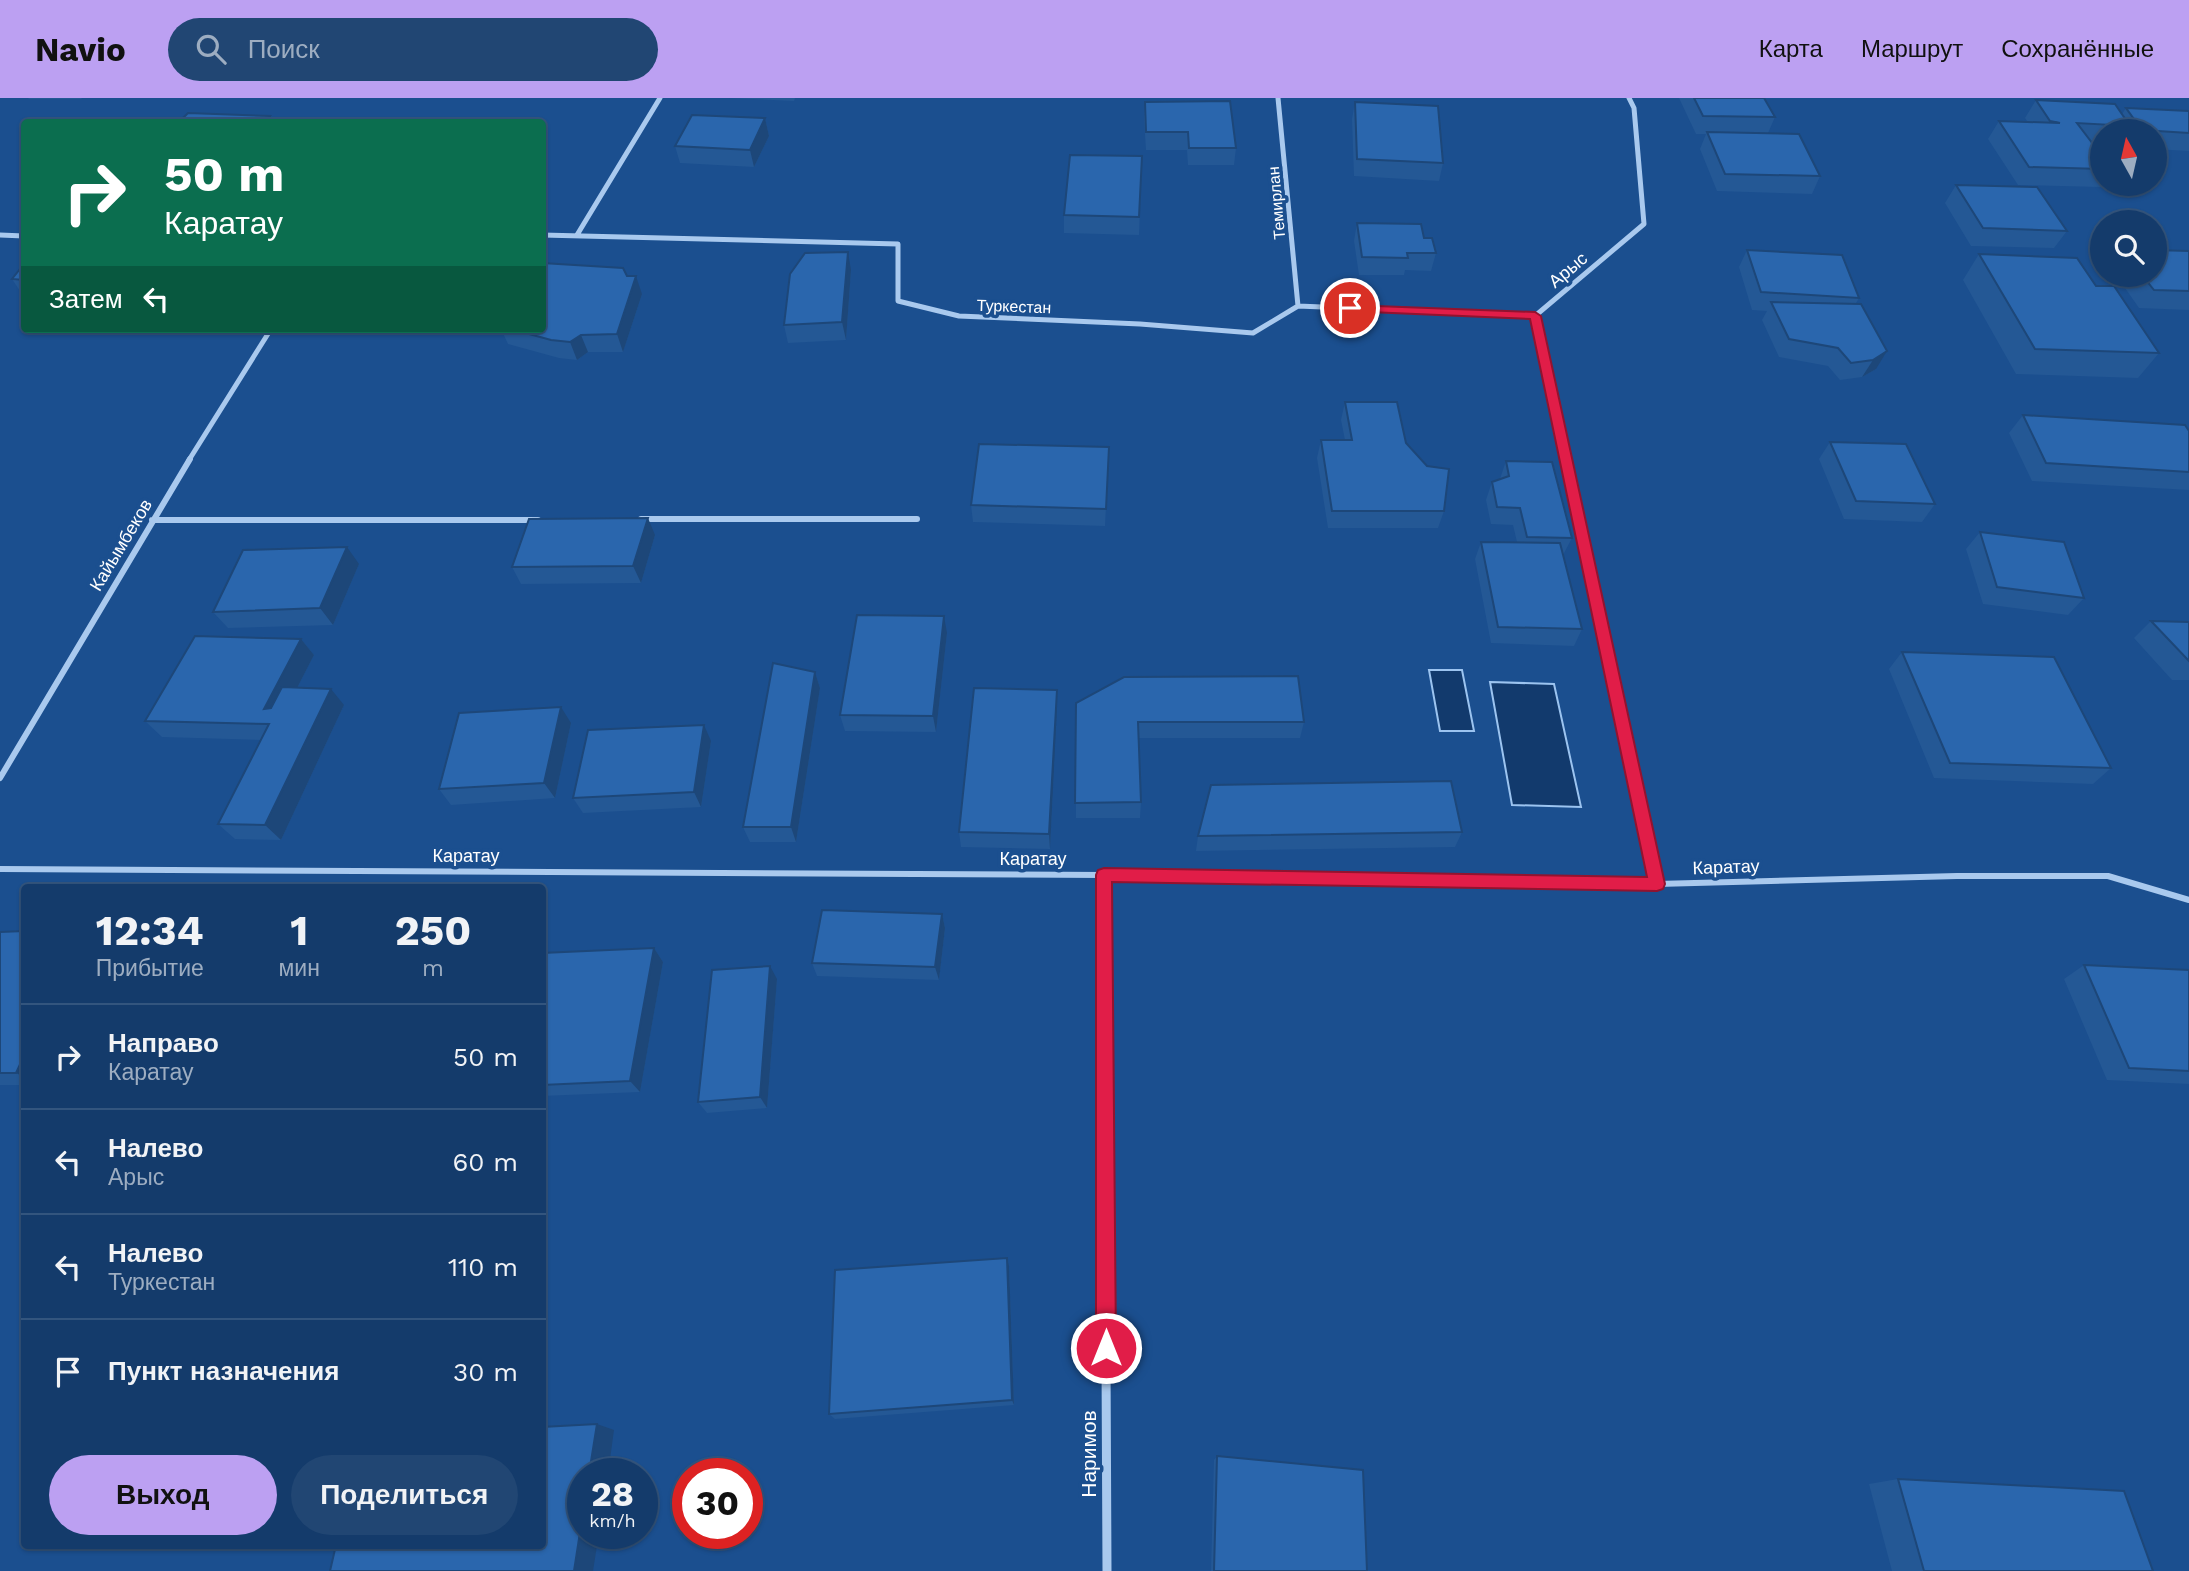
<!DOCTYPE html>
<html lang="ru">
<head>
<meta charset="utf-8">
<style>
  :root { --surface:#143b6b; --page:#214673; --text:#f1f3f6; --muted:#9dadc1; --line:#33557e; --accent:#bca0f2 }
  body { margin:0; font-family:"Work Sans",sans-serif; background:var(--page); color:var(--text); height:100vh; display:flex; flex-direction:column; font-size:26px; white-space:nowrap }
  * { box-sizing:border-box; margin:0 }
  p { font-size:23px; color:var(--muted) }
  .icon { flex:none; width:38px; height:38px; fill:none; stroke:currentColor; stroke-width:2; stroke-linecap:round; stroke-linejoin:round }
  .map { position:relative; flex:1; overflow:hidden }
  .details { position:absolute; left:21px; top:786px; width:525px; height:665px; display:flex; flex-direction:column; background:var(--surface); border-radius:7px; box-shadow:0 2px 5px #0004,0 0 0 2px var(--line) }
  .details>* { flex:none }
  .hud { position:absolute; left:21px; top:21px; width:525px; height:214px; border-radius:7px; box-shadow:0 2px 5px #0004,0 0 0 2px var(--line); background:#0b6e4f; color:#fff; overflow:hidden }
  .needle { width:46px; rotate:352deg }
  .controls { position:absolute; left:2090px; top:21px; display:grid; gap:14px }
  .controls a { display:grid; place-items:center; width:77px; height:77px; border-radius:50%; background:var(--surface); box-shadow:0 2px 5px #0004,0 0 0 2px var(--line); font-size:35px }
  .speed { position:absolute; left:567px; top:1360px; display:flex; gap:14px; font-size:35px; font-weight:700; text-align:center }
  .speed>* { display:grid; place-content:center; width:91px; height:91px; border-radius:50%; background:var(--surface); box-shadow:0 2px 5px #0004,0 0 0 2px var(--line); line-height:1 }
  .speed small { font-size:18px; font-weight:400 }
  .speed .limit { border:10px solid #d22; background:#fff; color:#111 }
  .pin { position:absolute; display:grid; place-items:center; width:60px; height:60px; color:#fff; margin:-30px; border:4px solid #fff; border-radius:50%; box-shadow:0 2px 7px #0007 }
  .me { position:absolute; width:77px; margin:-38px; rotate:0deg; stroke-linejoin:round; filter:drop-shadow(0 0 5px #0008) }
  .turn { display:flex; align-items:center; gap:24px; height:147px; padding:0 28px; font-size:32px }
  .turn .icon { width:91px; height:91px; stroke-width:2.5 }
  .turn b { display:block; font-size:49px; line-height:60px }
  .then { display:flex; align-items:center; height:66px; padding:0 28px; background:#0003; gap:14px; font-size:26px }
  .eta { display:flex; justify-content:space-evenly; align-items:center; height:119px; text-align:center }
  .eta b { font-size:42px; font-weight:700; line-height:49px }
  .action { display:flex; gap:14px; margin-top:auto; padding:14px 28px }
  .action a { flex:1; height:80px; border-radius:42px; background:var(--accent); color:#111; font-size:28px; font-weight:700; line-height:80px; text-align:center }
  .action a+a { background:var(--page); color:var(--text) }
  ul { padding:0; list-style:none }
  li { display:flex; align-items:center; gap:21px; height:105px; padding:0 28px; border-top:2px solid var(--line) }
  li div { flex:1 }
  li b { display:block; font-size:26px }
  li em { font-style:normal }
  header { display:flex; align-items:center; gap:42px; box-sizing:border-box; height:98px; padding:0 35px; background:var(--accent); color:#111 }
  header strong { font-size:33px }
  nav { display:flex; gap:38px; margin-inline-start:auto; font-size:24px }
  .search { width:490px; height:63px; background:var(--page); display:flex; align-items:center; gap:18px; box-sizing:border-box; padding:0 24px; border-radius:38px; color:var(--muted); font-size:26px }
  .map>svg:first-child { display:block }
</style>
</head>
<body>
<header>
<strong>Navio</strong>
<div class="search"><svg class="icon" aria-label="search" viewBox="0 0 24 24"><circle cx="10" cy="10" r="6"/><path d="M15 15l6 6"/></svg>Поиск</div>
<nav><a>Карта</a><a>Маршрут</a><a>Сохранённые</a></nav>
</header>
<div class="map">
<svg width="2189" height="1473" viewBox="0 0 2189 1473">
  <rect width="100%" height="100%" fill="#1b4f8f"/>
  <path fill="#123a6d" stroke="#9cc4f0" stroke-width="2" d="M1429 572H1462L1474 633H1440Z
    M1490 584 1554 586 1581 709 1512 707Z"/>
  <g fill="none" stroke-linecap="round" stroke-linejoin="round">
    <path stroke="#a9c9ee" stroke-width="5" d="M1278 0 1298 208
      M0 137 24 138
      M542 137 898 146V203L959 218 1140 226 1253 235 1298 208 1535 218
      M577 137 660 0
      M1535 218 1566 362
      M1535 218 1644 126 1634 10 1629 0
      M189 362 271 231"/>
    <path stroke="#a9c9ee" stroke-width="6" d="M1566 361 1657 786
      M641 421H917
      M152 422H538
      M0 680 190 361
      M0 771 1104 777 1657 786 1957 778H2108L2189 802
      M1104 777V841"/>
    <path stroke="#a9c9ee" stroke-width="9" d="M1104 839 1107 1473"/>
  </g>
  <path fill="#245895" d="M28 0H82L81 1H29Z
    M729 0H795L794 3Z
    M1679 0H1764L1775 19 1768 35 1820 78 1812 96 1717 93 1700 51 1706 36H1696Z
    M2036 2 2122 16 2126 10 2189 13V53L2154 51V33H2102V45L2091 44 2102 58V86L2100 89 2018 87 1988 41 1999 23 2028 24 2025 20Z
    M1145 4 1236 50 1234 67H1188L1187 52H1146L1144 21Z
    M1355 4 1443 65 1439 83 1354 78 1352 21Z
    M765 20 769 38 754 69 680 65 675 48Z
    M1142 58 1139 137 1064 135V117Z
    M1956 87 2067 133 2054 150 1971 148 1945 105Z
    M1357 125 1424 140 1436 155 1431 173 1405 172 1404 177H1359L1354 143Z
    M1747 152 1859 200 1856 205 1876 271 1862 279 1840 282 1828 268 1779 259 1762 222 1767 213 1752 212 1739 169Z
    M2189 153V212L2139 210 2116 177H2154Z
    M1979 156 2096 188 2159 255 2138 280 2016 276 1963 182Z
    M24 166V199L12 181Z
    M851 172 846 242 788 245 784 227Z
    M627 178 642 196 623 254H588L577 262 559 260 508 246 501 231H542Z
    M1345 304 1406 345 1427 368 1444 413 1438 430H1328L1317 360 1321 342H1345L1341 322Z
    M2023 317 2189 333V392L2032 383 2009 335Z
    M1830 344 1935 406 1922 424 1844 421 1819 361Z
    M1109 349 1105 428 973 424 971 407Z
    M1506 363 1572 440 1563 457 1582 531 1574 548 1491 545 1475 461 1481 444H1517L1513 427 1491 426 1486 402 1492 384 1500 381Z
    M1980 434 2084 500 2068 517 1983 506 1966 451Z
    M655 437 641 485 521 486 512 469Z
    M359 466 333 527 228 530 213 514Z
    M2151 523 2189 524V582H2172L2134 540Z
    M947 535 936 634 845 633 840 617Z
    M301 541 314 557 297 590 344 607 281 742 235 741 218 726 262 642 162 639 145 623Z
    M1902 554 2111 670 2093 686 1934 680 1889 571Z
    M815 574 820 590 796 744H750L743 729Z
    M1057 592V608L1050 751 961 749 959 734Z
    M1076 605 1304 624 1300 640H1139L1141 704 1140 720H1076Z
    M571 625 555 700 451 707 439 691Z
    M711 643 701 709 583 715 573 700Z
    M1462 734 1455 749 1196 753 1198 738Z
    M942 816 945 830 939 882 817 878 812 865Z
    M24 833V987H0V834Z
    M654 850 663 864 640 994 542 998V855Z
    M2084 867 2189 872V986L2107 982 2064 881Z
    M777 881 767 1010 707 1015 698 1004Z
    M1007 1160 1009 1168 1014 1307 835 1321 829 1316Z
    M1217 1358 1367 1473H1211L1214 1362Z
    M1898 1381 2153 1473H1892L1869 1386Z"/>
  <path fill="#1d4779" d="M270 18 274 24H265Z
    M765 20 769 38 754 69 750 52Z
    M848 154 851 172 846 242 842 224Z
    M636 178 642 196 623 254 617 236Z
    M581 237 588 254 577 262 570 244Z
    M1887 253 1876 271 1862 279 1873 262Z
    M648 420 655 437 641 485 633 468Z
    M347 449 359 466 333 527 320 510Z
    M944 518 947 535 936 634 933 618Z
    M301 541 314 557 278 627 264 611Z
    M815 574 820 590 796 744 791 729Z
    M331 591 344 607 281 742 265 727Z
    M1057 592V608L1050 751 1049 736Z
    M561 609 571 625 555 700 544 685Z
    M704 627 711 643 701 709 694 694Z
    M942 816 945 830 939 882 935 869Z
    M654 850 663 864 640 994 630 983Z
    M770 868 777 881 767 1010 760 999Z
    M24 958V979L16 975Z
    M1007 1160 1009 1168 1014 1307 1012 1302Z
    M597 1326 614 1332 608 1376H589Z
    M583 1415V1435H599L593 1473H574Z"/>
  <path fill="#2a66ad" stroke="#1d4779" stroke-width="2" d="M1694 0H1764L1775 19 1703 18Z
    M2036 2 2115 6 2130 28 2077 25 2102 58V71L2029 69 1999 23 2060 25 2050 23Z
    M1230 3 1236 50H1189L1188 34H1146L1145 4Z
    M1355 4 1438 8 1443 65 1357 61Z
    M2126 10 2189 13V35L2142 32Z
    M188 15 270 18 265 24H179Z
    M692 17 765 20 750 52 675 48Z
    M1707 34 1799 36 1820 78 1725 76Z
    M1070 57 1142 58 1139 119 1064 117Z
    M1956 87 2037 89 2067 133 1983 130Z
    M1357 125 1421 126 1424 140H1432L1436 155H1407L1408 160 1362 159Z
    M1747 152 1842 157 1859 200 1761 194Z
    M2154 152 2189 153V193L2154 192 2142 177H2154Z
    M848 154 842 224 784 227 790 176 805 155Z
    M1979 156 2077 160 2096 188H2114L2159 255 2035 251Z
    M542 165 623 170 627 178H636L617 236 581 237 570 244 551 242 511 231H542Z
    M24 166V182L12 181Z
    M1771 204 1861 206 1887 253 1873 262 1851 265 1838 250 1789 241Z
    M1345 304H1397L1406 345 1427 368 1449 371 1444 413H1332L1321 342H1352Z
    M2023 317 2185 327 2189 333V374L2046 365Z
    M1830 344 1906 346 1935 406 1856 403Z
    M979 346 1109 349 1106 411 971 407Z
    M1506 363 1552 364 1572 440 1527 439 1520 410 1497 409 1492 384 1509 378Z
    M648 420 633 468 512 469 529 421Z
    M1980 434 2064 444 2084 500 1997 489Z
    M1481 444 1560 445 1582 531 1498 529Z
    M347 449 320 510 213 514 243 452Z
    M857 517 944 518 933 618 840 617Z
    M2151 523 2189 524V563Z
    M195 538 301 541 264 611 271 610 282 589 331 591 265 727 218 726 269 626 145 623Z
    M1902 554 2054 559 2111 670 1950 665Z
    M773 565 815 574 791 729H743Z
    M1298 578 1304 624H1138L1141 704 1075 705 1076 605 1124 579Z
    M974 590 1057 592 1049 736 959 734Z
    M561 609 544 685 439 691 459 615Z
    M704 627 694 694 573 700 588 632Z
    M1451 683 1462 734 1198 738 1211 687Z
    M822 812 942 816 935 869 812 865Z
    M24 833V958L16 975H0V834Z
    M654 850 630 983 542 987V855Z
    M2084 867 2189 872V973L2129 970Z
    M770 868 760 999 698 1004 712 872Z
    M1007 1160 1012 1302 829 1316 835 1172Z
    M597 1326 589 1376H583V1415L574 1473H330L336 1447H542V1329Z
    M1217 1358 1363 1372 1367 1473H1214Z
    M1898 1381 2124 1393 2153 1473H1924Z"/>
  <path fill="#e11d48" stroke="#92132f" stroke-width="2" d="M1350 207 1535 214 1541 218 1665 786 1663 791 1657 793 1112 784 1116 1250 1113 1258 1106 1261 1099 1258 1096 1250V777L1098 772 1104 770 1647 779 1530 221 1346 213 1345 210Z"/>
  <g text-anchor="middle" stroke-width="7" stroke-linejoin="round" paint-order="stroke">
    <g font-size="16" fill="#fff" stroke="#1b4f8f">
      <text transform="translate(1276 105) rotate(-95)" y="6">Темирлан</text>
      <text transform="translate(1014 208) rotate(2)" y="6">Туркестан</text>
    </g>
    <g font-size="18" fill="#fff" stroke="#1b4f8f">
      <text transform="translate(1568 172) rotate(-40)" y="6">Арыс</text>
      <text transform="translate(121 447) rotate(-59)" y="6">Кайымбеков</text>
      <text x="466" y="764">Каратау</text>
      <text x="1033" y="767">Каратау</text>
      <text transform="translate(1726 769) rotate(-2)" y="6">Каратау</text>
    </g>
    <g font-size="21" fill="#fff" stroke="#1b4f8f">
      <text transform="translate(1089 1356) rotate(-90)" y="7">Наримов</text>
    </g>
  </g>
</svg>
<div class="controls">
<a><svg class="needle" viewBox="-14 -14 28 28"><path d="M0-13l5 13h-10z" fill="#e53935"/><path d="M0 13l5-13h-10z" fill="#9dadc1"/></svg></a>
<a><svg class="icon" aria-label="search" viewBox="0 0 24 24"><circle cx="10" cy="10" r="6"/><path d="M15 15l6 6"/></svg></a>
</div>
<div class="speed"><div>28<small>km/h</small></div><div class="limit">30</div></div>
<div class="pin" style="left:1350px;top:210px;background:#d93025"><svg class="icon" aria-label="arrive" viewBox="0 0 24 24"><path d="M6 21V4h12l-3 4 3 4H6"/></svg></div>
<svg class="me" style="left:1106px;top:1250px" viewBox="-20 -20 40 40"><circle r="17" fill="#e11d48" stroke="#fff" stroke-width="3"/><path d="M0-11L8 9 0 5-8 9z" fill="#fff"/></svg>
<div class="hud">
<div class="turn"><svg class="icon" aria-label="right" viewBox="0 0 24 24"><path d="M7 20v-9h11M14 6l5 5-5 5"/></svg><div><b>50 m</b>Каратау</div></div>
<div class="then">Затем<svg class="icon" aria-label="left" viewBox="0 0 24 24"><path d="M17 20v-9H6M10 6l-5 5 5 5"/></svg></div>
</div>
<section class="details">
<div class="eta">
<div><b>12:34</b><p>Прибытие</p></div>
<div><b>1</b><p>мин</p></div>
<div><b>250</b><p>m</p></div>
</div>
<ul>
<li><svg class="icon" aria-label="right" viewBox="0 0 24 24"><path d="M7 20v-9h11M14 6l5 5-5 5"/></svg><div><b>Направо</b><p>Каратау</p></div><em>50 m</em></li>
<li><svg class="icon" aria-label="left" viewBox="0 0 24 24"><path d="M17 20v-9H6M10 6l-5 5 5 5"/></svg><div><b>Налево</b><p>Арыс</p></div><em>60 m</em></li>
<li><svg class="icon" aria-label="left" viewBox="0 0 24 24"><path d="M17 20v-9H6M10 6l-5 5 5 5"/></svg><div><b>Налево</b><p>Туркестан</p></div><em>110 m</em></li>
<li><svg class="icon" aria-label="arrive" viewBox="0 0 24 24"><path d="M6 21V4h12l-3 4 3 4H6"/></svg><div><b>Пункт назначения</b></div><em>30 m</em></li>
</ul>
<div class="action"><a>Выход</a><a>Поделиться</a></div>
</section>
</div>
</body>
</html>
